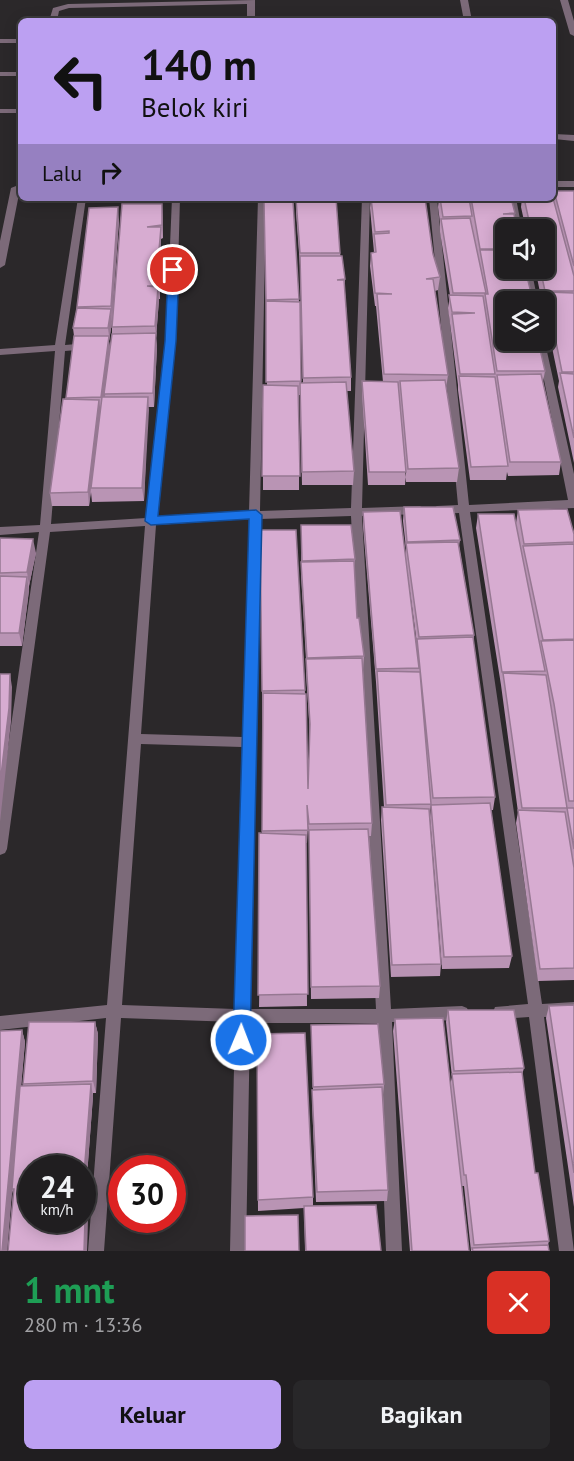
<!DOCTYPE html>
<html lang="id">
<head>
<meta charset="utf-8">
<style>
  :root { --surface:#201e20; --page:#282729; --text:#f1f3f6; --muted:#a2a2a5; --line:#3d3c3e; --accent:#bca0f2 }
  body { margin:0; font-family:"PT Sans",sans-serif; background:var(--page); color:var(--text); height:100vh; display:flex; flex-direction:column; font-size:22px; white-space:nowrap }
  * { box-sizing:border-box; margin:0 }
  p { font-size:20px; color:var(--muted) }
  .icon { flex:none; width:33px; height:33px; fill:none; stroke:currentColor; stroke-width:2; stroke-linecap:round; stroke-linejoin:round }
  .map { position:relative; height:1251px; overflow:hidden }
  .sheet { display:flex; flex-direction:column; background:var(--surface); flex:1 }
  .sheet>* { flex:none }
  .guide { position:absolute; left:18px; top:18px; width:538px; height:183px; border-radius:9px; box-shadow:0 3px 15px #0003,0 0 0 2px var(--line); background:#bca0f2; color:#111; overflow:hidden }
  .buttons { position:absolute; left:495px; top:219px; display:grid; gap:12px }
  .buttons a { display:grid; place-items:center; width:60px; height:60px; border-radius:9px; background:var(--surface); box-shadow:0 3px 15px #0003,0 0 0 2px var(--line); font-size:30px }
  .speed { position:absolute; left:18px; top:1155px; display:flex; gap:12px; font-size:30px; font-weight:700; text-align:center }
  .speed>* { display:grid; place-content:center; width:78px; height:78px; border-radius:50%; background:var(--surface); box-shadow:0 3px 15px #0003,0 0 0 2px var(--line); line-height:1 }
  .speed small { font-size:15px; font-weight:400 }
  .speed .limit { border:9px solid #d22; background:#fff; color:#111 }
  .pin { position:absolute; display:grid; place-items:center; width:51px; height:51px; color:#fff; margin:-26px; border:3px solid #fff; border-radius:50%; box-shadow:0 2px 6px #0007 }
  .me { position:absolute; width:66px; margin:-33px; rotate:1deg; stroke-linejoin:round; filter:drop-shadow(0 0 4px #0008) }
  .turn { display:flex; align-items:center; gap:21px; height:126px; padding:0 24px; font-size:27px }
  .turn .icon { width:78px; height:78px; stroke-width:2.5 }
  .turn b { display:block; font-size:42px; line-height:51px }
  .then { display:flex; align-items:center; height:57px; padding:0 24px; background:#0003; gap:12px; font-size:22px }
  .round { display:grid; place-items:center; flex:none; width:63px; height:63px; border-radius:9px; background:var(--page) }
  .head { display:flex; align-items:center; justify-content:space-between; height:102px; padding:0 24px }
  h1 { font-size:36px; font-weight:700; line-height:45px; color:#1e9e55 }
  .button { display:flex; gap:12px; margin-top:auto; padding:12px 24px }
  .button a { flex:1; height:69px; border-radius:9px; background:var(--accent); color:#111; font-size:24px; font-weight:700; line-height:69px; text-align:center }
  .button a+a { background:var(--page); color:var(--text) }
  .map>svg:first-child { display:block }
</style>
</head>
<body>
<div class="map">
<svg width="574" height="1251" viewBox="0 0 574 1251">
  <rect width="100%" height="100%" fill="#2b282a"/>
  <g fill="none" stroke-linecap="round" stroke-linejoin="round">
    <path fill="#7c6a79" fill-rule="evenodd" d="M255 0V21H247V4L69 8 59 11 57 21H49L53 8 68 4Z
      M460 0H468L472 21H464Z
      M560 0H568L574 21V36L570 34Z
      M0 39H21V43H0Z
      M0 72H21V76H0Z
      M0 109H21V113H0Z
      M554 134 574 135V141L554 139Z
      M554 181H574V187H554Z
      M21 184 5 265 0 268V241L11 188Z
      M78 198H86L65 345 89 343 94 346 89 349 65 351 51 524 146 518 166 341 172 198H180L176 341 157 517 249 512 258 198H266L260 511 351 508 362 198H370L362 508 420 506 426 510 420 514 362 516 391 1009 462 1006 467 1008 469 1013 467 1018 462 1020 392 1022 402 1251H386L377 1023H250L246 1251H230L235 1022 121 1018 104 1251H88L106 1018 0 1030V1016L107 1005 145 526 50 532 7 849 5 853 0 855V802L39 532 0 535V527L40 525 55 351 0 355V349L55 345ZM351 516 376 1009H250L260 519ZM249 519 243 737 141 734 156 525ZM141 744 242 747 235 1009 122 1005Z
      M429 198H437L469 505 568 500 536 340H544V338L574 474V508L470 512 542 1004 574 1002V1016L544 1017 574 1251H559L529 1017 500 1019 495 1017 493 1012 495 1007 528 1004 459 513 437 514 431 510 437 506 458 505Z
      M508 198H516L522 230H513Z
      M521 268H531L538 302H528Z"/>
  </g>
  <path fill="#b994b4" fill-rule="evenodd" d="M554 191H574V463L558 387 559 381 544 309V302H542L535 268H544V230H526L521 207 522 198H554Z
    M371 198H425L433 254 440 277 438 290 435 291 448 375 446 389 459 468 457 482H406L403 444 406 472 405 485H368L362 394V381L383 382 376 306H375L370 266 371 253 374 252 370 208Z
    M439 198H469V200V198H511L506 230V268L531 293 529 302 545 371 543 382 561 462 559 475 508 476 507 472 506 480H470L458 390V385L448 308 450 295 440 232V222L438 207Z
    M296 199 340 253 345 279V292L351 377V391H346L354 471 353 485H302L300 395H299V490H263V385H267L266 313 264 202 293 201 299 302H300L301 383H303L300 266 296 212Z
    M122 204 163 217V238L161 239 160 263V299H159L156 338 157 347 154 407H148L144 501 92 502 91 492 89 506H52L50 493 66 399 74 336 73 328 77 307 119 220 112 319ZM112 323V334L110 348 109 341Z
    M404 507 460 540 459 546 474 635 473 642 495 797 493 810H491L512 956 509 968 442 969 430 818 431 804 429 816 441 964 440 976 391 977 381 820 382 807H384L376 682 363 526V512L405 555 406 548 403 521ZM407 569 417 644 416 650Z
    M518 510 574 534V980L538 981 516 823 518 812 501 685 476 528 478 514 516 523Z
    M301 525 355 559 354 571 357 618 364 656 363 670 372 823 371 836H369L380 986 379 998 311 999 309 836 308 825 307 843H306L307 1006 259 1007 262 833V691L296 530 305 694 308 789 310 734 306 673V659L301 575Z
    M0 538 36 553 29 586V590L22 646H0Z
    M574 1005V1207L546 1018 549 1006Z
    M448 1010 524 1068 522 1075 535 1173 549 1241 548 1245 549 1251H471L464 1186H462L469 1251H410L393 1031 395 1019 450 1085 452 1077 446 1022Z
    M29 1022H95L98 1034 96 1093H93V1096L86 1189 88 1198 87 1251H8L13 1194 12 1190 7 1251H0V1031L22 1030 25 1042 21 1086H23ZM32 1168H82V1220H32Z
    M311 1025 384 1084 383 1095 388 1190 387 1201 316 1202 312 1101V1090H313Z
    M257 1034 313 1197V1206L381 1251H305L304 1208 258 1211Z"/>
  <path fill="#967892" d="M162 204 163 217V238L162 225Z
    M118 207 119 220 112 319 111 306Z
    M161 227V240L160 263V299L158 262Z
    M158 287 159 300 156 338 157 347 154 407 153 393 156 335 155 326Z
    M111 309 112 322 109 341 110 349 105 397H101L109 336 108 328Z
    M148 397 149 410 144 501 142 488Z
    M99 400 101 414 91 488 89 506 88 492Z
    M33 539 36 553 29 586 27 572Z
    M27 577 29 590 22 646 19 633Z
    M10 674 12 687 11 722 0 822V784Z
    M95 1022 98 1034 96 1093 93 1081Z
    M22 1030 25 1042 7 1251H2Z
    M91 1084 93 1096 86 1189 88 1198 87 1251H84L83 1187Z"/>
  <path fill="#d7acd1" stroke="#967892" stroke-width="1.5" fill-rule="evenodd" d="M554 191H574V266Z
    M336 198 340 253H300L296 199Z
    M371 198H425L433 254 440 277 426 279H433L448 375 384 374 377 294H392L375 293 371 253 376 252 374 234 389 233V231L375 232Z
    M440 198H469L472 216 443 217Z
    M471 198H511L515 213 503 214H514L517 230H506V249H480Z
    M524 198H553L574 276V291H545L540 268H544V230H531Z
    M293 201 299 299 266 300 264 202Z
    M122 204H162V225L147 227H161L158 262H159V286H147L158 287 155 326 112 327Z
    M118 207 111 306 77 307 89 208Z
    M470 218 486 293H453L441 219Z
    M480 250H506V268H525L531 293H527L529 302H506V340H538L545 371H497L485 294H488Z
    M300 256H342L345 279 337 280H344L351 377 303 378Z
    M546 292 574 293V372H562Z
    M449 295 483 296 495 374H460L452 314 475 313 452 312Z
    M266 301 300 302 301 381 266 382Z
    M77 308 111 309 108 328H73Z
    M156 333 153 393 104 394 112 334Z
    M74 336H109L101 397 66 398Z
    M560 373 574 374V438Z
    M541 374 561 462H510L497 375Z
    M459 376 495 377 508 466 471 467Z
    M445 380 459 468 408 469 400 381Z
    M362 381 398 382 406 472H369Z
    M346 382 354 471 302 472 300 383Z
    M263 385 298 386 300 476H262Z
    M102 397H148L142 488H91Z
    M63 399 99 400 88 492 50 493Z
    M404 507H453L460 540 407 542Z
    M567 509 574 534V542L524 544 518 510Z
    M400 511 419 668 376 669 363 512Z
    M478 514H514L545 671 502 672Z
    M301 525H351L355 559 302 561Z
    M260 530H296L305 690 262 691Z
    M0 538 33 539 27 572 0 573Z
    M458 542 474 635 419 637 406 543Z
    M574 544V639L543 640 523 546Z
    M354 561 357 618H359L364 656 307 658 301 562Z
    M0 576 27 577 19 633H0Z
    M473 637 495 797 433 798 417 639Z
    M574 640V801H569L554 704 541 641Z
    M362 658 372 823 309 824 307 805 308 830 262 831 263 693 306 694 308 789 310 724 306 659Z
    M377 671 420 672 431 804 386 805Z
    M503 673 546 675 567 808H522Z
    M0 674H10L9 708 0 784Z
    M490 803 512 956 444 957 431 805Z
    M382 807 429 809 441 964 392 965Z
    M567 808H574V849Z
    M518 810 565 812 574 868V968L540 969Z
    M368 829 380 986 311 987 309 830Z
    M259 833 306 835 308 994 258 995Z
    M574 1005V1173L549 1006Z
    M448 1010H514L524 1068 454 1071Z
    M443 1018 469 1251H412L395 1019Z
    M29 1022H95L93 1081 23 1084Z
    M378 1024 384 1084 313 1087 311 1025Z
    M22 1030 2 1251H0V1031Z
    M305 1033 313 1197 258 1200 257 1034Z
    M522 1072 535 1173H538L549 1241 474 1245 466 1175H464L452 1074Z
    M91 1084 83 1187H86L84 1251H8L14 1189H12L20 1086ZM32 1168H82V1220H32Z
    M382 1087 388 1190 317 1192 312 1090Z
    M376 1205 381 1251H306L304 1206Z
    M298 1215 299 1251H245V1216Z
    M548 1245 549 1251H473L472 1248Z"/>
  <path fill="#1a73e8" stroke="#114b97" stroke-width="1.5" d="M173 266 179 270 176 341 158 516 256 510 262 515 250 1040 247 1045 241 1047 235 1045 233 1040 249 519 151 525 145 521 165 341 168 270Z"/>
</svg>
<div class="buttons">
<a><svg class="icon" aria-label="sound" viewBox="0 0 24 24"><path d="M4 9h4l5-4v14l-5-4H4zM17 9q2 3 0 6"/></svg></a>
<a><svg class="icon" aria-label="layers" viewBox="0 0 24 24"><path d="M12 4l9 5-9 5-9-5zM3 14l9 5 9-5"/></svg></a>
</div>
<div class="speed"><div>24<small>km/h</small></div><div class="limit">30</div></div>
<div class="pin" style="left:173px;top:270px;background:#d93025"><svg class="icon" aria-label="arrive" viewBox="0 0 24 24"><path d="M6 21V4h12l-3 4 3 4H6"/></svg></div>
<svg class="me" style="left:241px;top:1040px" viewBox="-20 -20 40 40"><circle r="17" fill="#1a73e8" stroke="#fff" stroke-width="3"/><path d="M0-11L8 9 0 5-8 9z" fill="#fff"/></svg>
<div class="guide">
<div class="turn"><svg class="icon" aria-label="left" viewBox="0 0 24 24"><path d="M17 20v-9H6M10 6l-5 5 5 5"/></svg><div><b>140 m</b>Belok kiri</div></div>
<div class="then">Lalu<svg class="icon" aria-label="right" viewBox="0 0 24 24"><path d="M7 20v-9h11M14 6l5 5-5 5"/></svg></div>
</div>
</div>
<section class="sheet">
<div class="head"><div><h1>1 mnt</h1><p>280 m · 13:36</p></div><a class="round" style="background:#d93025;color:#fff"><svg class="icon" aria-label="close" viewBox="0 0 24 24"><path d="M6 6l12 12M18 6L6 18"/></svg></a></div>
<div class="button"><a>Keluar</a><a>Bagikan</a></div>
</section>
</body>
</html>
